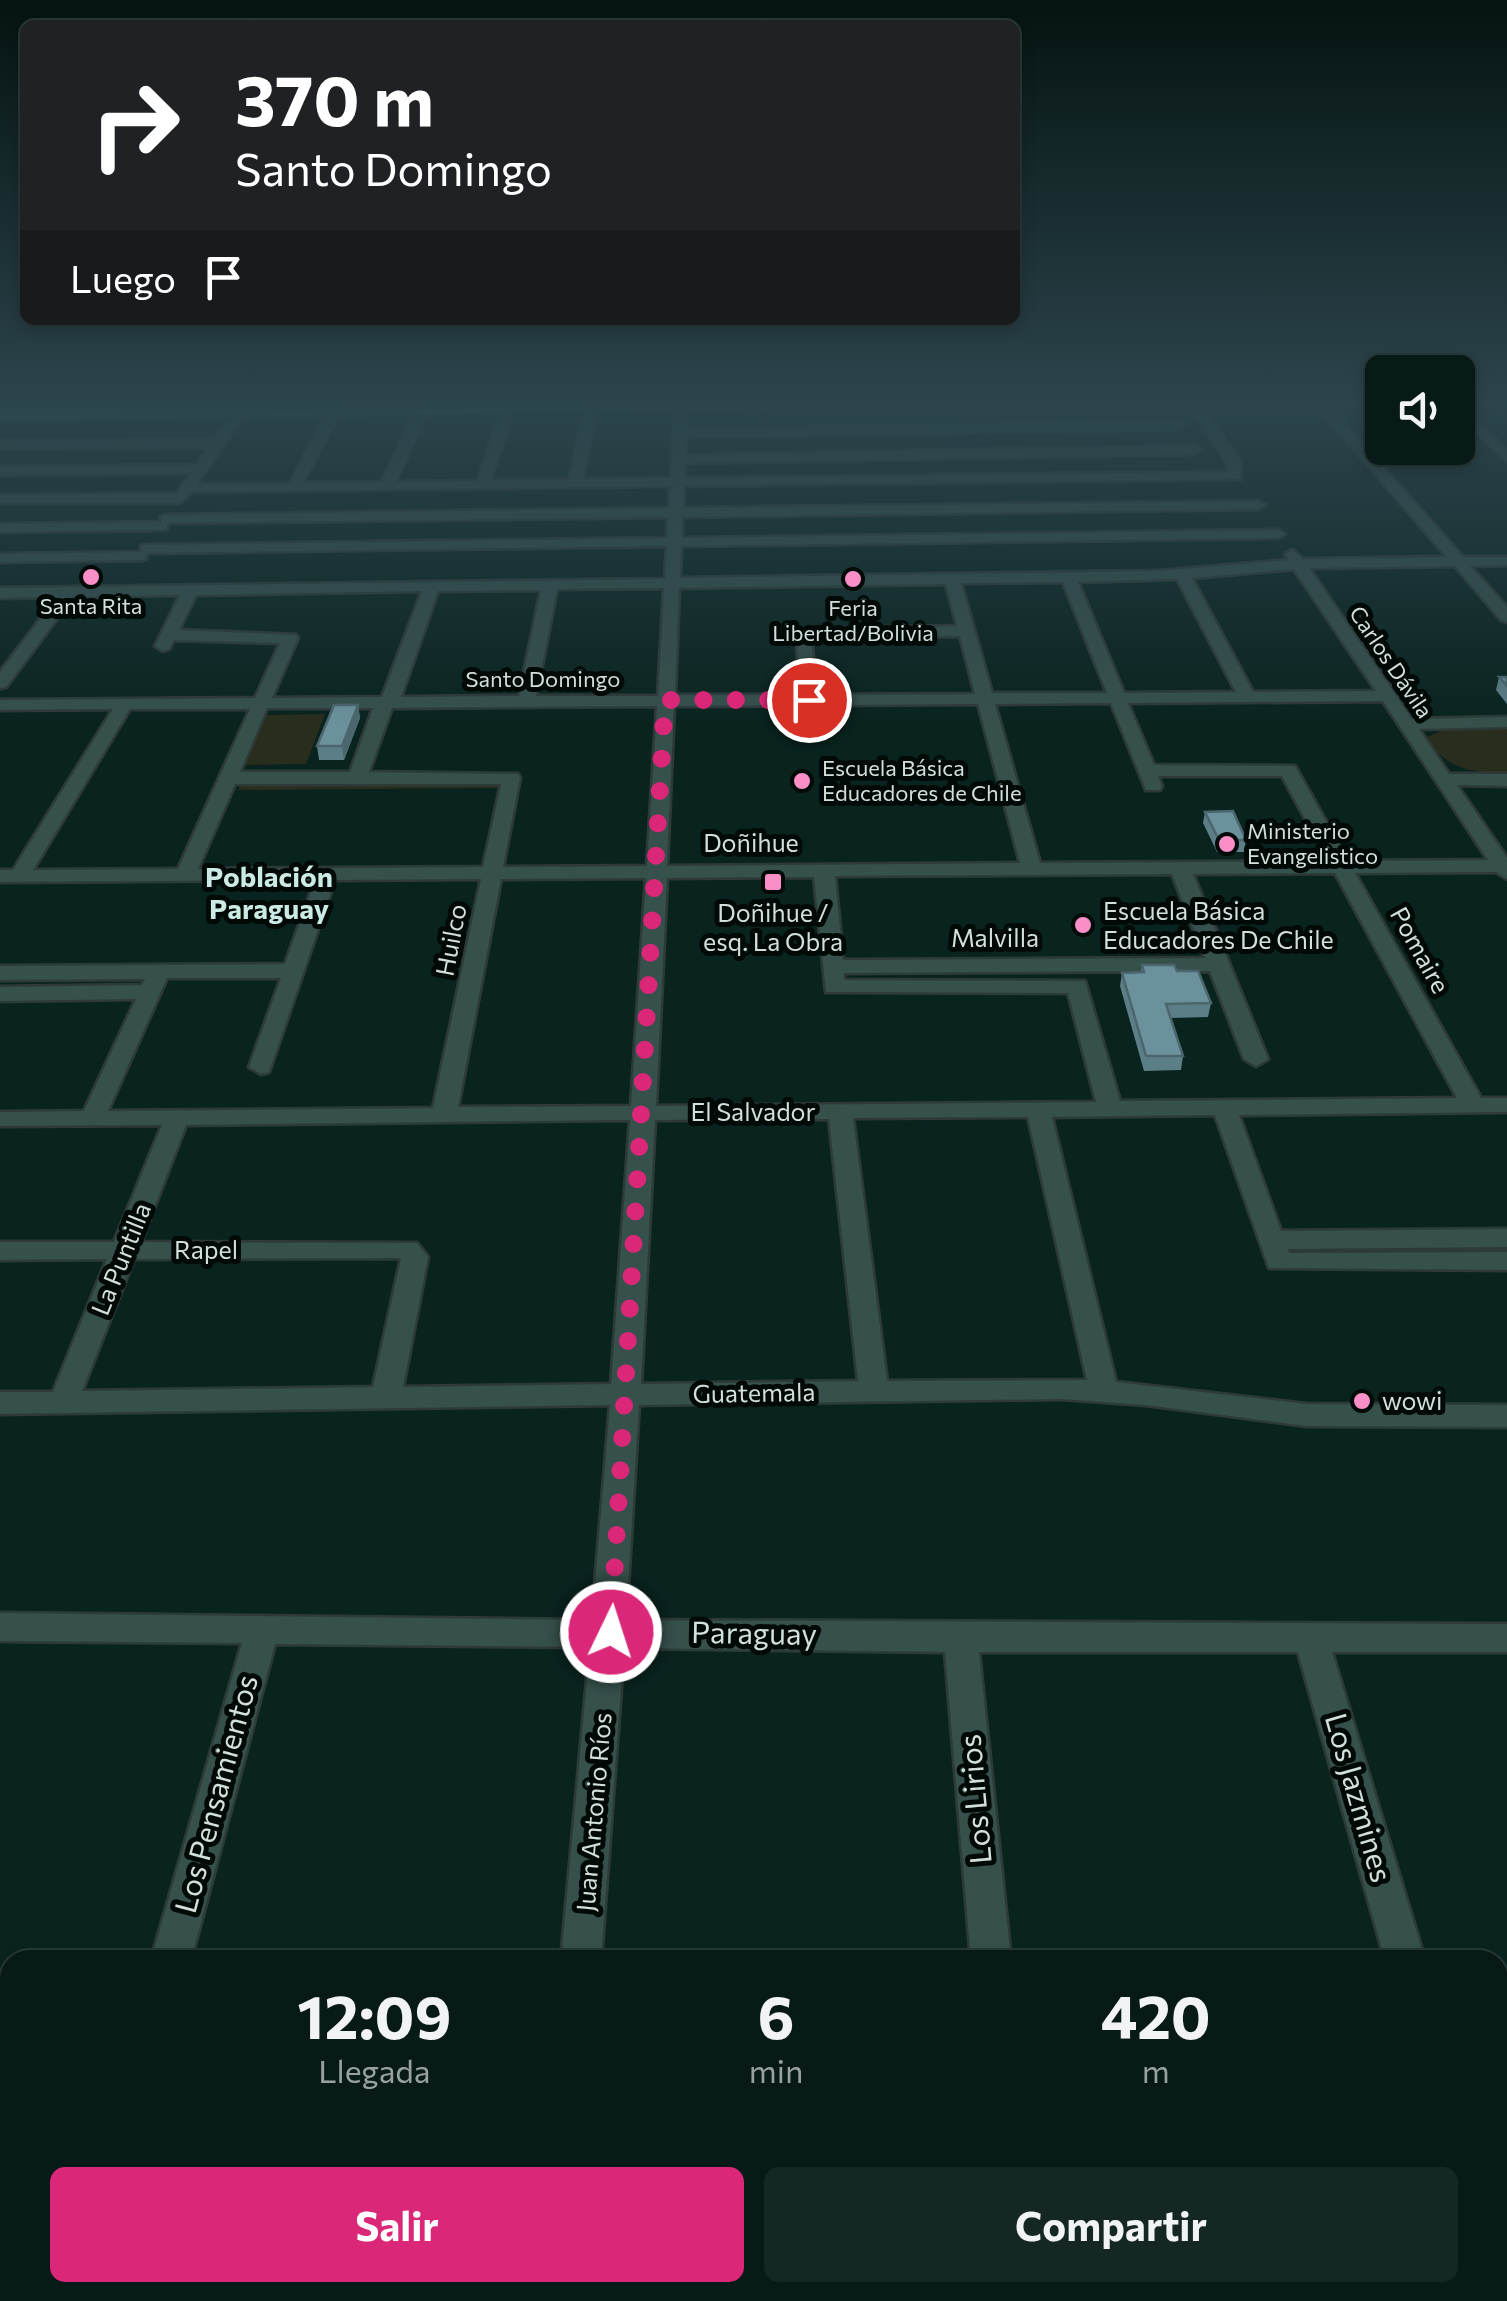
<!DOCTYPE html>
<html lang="es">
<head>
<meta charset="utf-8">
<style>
  :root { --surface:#071a17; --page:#152724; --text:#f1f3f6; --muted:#98a1a1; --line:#283836; --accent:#db2777 }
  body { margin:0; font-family:Commissioner,sans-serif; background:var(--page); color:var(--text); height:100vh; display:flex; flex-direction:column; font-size:38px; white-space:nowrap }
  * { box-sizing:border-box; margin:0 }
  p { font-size:32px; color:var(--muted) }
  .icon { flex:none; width:55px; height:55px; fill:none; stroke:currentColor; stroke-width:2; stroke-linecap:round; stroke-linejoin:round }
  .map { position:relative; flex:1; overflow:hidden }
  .drawer { position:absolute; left:0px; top:1950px; width:1508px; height:352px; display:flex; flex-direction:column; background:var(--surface); border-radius:30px 30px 0 0; box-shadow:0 5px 15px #0003,0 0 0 2px var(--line) }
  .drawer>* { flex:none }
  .guide { position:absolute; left:20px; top:20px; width:1000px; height:305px; border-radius:15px; box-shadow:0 5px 15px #0003,0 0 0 2px var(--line); background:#202124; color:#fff; overflow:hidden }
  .controls { position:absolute; left:1365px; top:355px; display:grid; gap:20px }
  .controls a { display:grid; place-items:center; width:110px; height:110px; border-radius:15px; background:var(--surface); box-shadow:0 5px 15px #0003,0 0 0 2px var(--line); font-size:50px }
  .pin { position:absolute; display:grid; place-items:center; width:85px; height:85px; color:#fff; margin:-42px; border:5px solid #fff; border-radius:50%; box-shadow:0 2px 10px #0007 }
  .me { position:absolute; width:110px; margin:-55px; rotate:4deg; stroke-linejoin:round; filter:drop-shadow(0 0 8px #0008) }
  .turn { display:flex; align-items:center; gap:35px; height:210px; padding:0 50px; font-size:45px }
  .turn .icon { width:130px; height:130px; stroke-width:2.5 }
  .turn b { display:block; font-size:70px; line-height:85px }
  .then { display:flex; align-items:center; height:95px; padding:0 50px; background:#0003; gap:20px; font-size:38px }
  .eta { display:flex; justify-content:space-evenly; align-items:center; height:170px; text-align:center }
  .eta b { font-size:60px; font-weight:700; line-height:70px }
  .cta { display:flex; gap:20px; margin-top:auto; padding:20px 50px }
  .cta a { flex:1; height:115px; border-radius:15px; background:var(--accent); color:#fff; font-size:40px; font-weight:700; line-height:115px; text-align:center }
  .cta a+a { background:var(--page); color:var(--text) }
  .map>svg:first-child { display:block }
</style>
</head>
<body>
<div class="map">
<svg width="1507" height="2301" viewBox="0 0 1507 2301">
  <rect width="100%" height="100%" fill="#09231f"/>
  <path fill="#292d1d" d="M325 714 306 764 244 765 266 715Z
    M1507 726V773C1468 772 1449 770 1425 738L1449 727Z
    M504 779 503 788 238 790 243 780Z
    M1285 1242 1507 1243V1256L1291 1257Z"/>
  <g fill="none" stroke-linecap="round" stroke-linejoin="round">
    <path stroke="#273f3c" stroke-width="14" stroke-dasharray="14 6" stroke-linecap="butt" d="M1177 403 1185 413"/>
    <g stroke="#2e3a38" stroke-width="5">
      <path id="minor" d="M591 403 597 407 583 479 671 478 675 406 680 403 687 406 686 429 1178 421 1184 425 1178 429 686 437 685 455 1195 446 1201 450 1195 454 685 463 684 478 1229 472 1226 461 1187 403H1199L1240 461 1241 479 684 486 683 508 1258 501 1265 505 1258 509 682 517V538L1278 530 1285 534 1278 538 681 546 680 578 1158 571 1289 560 1285 554 1292 550 1303 559 1447 557 1314 403H1326L1463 557H1507V565L1470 566 1507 607V622L1501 620 1455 566 1309 568 1412 719 1507 717V727L1419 729 1449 774H1507V786L1457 785 1507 858V879L1496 872 1355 873 1481 1098H1507V1112L1239 1115 1281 1231 1507 1229V1247L1288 1249 1289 1253 1507 1252V1270L1269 1268 1215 1115 1052 1117 1116 1382 1306 1404 1507 1405V1427L1306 1426 1146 1405 1061 1399 639 1405 626 1620 1507 1624V1652H1332L1425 1960H1385L1298 1652H979L1011 1960H971L945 1652 624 1648 601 1960H561L590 1647 275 1644 191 1960H151L242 1643 0 1641V1613L592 1620 610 1405 0 1414V1392H53L107 1259 0 1260V1242H114L162 1125 0 1126V1112L84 1111 136 999 0 1001V987L142 985 145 979 0 980V966L285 964 315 880 0 882V870H13L113 709 0 710V700L255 698 280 643 174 640 169 649 163 651 155 646 180 595 73 597 6 687 0 688V672L57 597 0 598V588L665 579 667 546 147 553 146 559 141 560 0 562V554L141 552V546L146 545 667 538 668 517 167 523V529L162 530 0 532V524L161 522V516L166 515 669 508 670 486 192 492 180 503H0V495L177 493 191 473 0 475V467L197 465 209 447 0 449V441L215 439 239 409 245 413 197 484 290 483 328 412 334 408 340 412 303 483 382 482 415 411 421 407 427 411 396 482 478 481 501 410 507 406 513 410 491 480H569L585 407ZM1294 569 1376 691 1253 692 1192 578ZM1177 579 1236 692 1124 693 1078 582ZM1063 582 1107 693H992L961 583ZM946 584 957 626 796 629 800 695H675L679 588ZM664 588 658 696H536L557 589ZM541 590 519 696 401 697 438 591ZM422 591 382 697 272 698 298 638 296 635 179 630 196 595ZM960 636 975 694 817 695 811 637ZM1383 701 1488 860 1348 861 1295 766 1154 765 1128 703ZM1111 703 1146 790H1160L1162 786 1158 776H1282L1328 861 1040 863 995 704ZM978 704 1020 863 667 866 674 706ZM657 706 647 866 503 867 520 778 518 774 369 772 392 708ZM267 708H373L350 772H240ZM130 709H250L178 869 33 870ZM235 784H501L483 867 198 869ZM1335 873 1457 1098 1120 1101 1085 981 844 980V973L1210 971 1244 1059 1256 1066 1268 1059 1193 874ZM1172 874 1205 958 843 960 835 876ZM814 877 826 992 1068 993 1096 1102 656 1106 667 878ZM646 878 631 1106 458 1107 501 879ZM481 879 433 1108 108 1111 167 978H281L249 1067 261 1074 269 1072 335 880ZM1028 1117 1087 1380 887 1381 853 1118ZM829 1119 858 1381 641 1384 655 1120ZM630 1120 611 1384 403 1387 428 1257 417 1243 141 1242 186 1125ZM401 1258 373 1387 82 1391 134 1259Z
        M1458 406 1507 450V461L1458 416Z
        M1498 2254 1507 2257V2301H1482L1480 2292H1498Z
        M56 2292H101L100 2301H54Z
        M528 2292H572V2301H528Z
        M1000 2292H1044L1046 2301H1000Z"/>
    </g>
    <g stroke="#2e3a38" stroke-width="5">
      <path id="major" d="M662 403H876L870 407 555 412 549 408 555 404Z
        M449 407 445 414 0 420V412Z"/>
    </g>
    <g stroke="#2e3a38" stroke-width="5">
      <path id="highway" d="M413 403 406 407 0 413V405Z
        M508 403H602L595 407 421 415 414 411 421 407Z"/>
    </g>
    <use href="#minor" fill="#36504c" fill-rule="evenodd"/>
    <use href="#major" fill="#679577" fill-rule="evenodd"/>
    <use href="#highway" fill="#87c394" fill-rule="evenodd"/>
    <path stroke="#92a4a1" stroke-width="4" stroke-dasharray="11 5" stroke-linecap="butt" d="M0 403H46"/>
  </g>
  <path fill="#5c7e86" d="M1499 677H1507V704L1496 690Z
    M358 705 360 718 344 760H319L317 746Z
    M1205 812 1246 840 1244 852H1217L1203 823Z
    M1142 965 1177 971 1211 1003 1208 1017 1171 1018 1183 1056 1181 1070 1144 1071 1120 986 1122 973 1141 972Z"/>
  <path fill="#4b666d" d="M358 705 360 718 344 760 342 746Z"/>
  <path fill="#6b929c" stroke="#4b666d" stroke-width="2.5" d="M1499 677H1507V686Z
    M334 705H358L342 746H317Z
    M1233 811 1246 840H1219L1205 812Z
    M1142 965H1174L1177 971H1198L1211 1003 1166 1004 1183 1056H1146L1122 973 1144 972Z"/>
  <linearGradient id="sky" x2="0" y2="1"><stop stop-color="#051311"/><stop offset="0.56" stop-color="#2c454d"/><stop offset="1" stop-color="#2c454d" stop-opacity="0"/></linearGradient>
  <rect width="1507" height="725" fill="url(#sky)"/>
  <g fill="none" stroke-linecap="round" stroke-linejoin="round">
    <path stroke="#db2777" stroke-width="18" stroke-dasharray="0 32.4" d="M611 1632 665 700H809"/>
  </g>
  <g fill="#fa8fc8" stroke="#020a08" stroke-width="4">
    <circle cx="91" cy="577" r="10"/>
    <circle cx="853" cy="579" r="10"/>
    <circle cx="802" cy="781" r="10"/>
    <circle cx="1227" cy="844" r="10"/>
    <rect x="763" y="872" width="20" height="20" rx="5"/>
    <circle cx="1083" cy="925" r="10"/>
    <circle cx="1362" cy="1401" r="10"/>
  </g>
  <g text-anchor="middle" stroke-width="10" stroke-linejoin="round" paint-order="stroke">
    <g font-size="22" fill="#d1dfdd" stroke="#020a08">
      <text x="91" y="614">Santa Rita</text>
      <text x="853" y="616">Feria<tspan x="853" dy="25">Libertad/Bolivia</tspan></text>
      <text x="822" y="776" text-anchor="start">Escuela Básica<tspan x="822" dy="25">Educadores de Chile</tspan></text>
      <text x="1247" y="839" text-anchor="start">Ministerio<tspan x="1247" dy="25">Evangelistico</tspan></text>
    </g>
    <g font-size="22" fill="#d1dfdd" stroke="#020a08">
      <text transform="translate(1391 662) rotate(56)" y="8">Carlos Dávila</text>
      <text x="543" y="687">Santo Domingo</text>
    </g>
    <g font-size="25" fill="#d1dfdd" stroke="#020a08">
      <text x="751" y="852">Doñihue</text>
      <text x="995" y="947">Malvilla</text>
      <text transform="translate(451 940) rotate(-79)" y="9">Huilco</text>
      <text transform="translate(1420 950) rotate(61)" y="9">Pomaire</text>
      <text x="753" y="1121">El Salvador</text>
      <text x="206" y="1259">Rapel</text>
      <text transform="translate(121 1259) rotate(-68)" y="9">La Puntilla</text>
      <text transform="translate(754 1393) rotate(-1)" y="9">Guatemala</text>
      <text transform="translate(594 1812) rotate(-85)" y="9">Juan Antonio Ríos</text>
    </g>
    <g font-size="25" fill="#d1dfdd" stroke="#020a08" text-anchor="start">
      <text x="1103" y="920">Escuela Básica<tspan x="1103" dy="29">Educadores De Chile</tspan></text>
      <text x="773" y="922" text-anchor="middle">Doñihue /<tspan x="773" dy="29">esq. La Obra</tspan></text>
      <text x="1382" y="1410">wowi</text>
    </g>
    <g font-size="28" font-weight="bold" fill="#cceae5" stroke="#020a08">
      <text x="269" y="887">Población<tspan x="269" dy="32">Paraguay</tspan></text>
    </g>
    <g font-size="30" fill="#d1dfdd" stroke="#020a08">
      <text transform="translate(754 1634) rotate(1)" y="10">Paraguay</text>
      <text transform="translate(217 1794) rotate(-75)" y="10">Los Pensamientos</text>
      <text transform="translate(1358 1798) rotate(74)" y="10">Los Jazmines</text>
      <text transform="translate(976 1799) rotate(-95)" y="10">Los Lirios</text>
    </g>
  </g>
</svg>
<div class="controls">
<a><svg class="icon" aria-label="sound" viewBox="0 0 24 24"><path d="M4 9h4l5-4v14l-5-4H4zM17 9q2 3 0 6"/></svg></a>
</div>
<div class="pin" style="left:809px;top:700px;background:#d93025"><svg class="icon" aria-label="arrive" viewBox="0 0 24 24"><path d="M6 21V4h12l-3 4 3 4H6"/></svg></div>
<svg class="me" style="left:611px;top:1632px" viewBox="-20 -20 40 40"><circle r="17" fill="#db2777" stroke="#fff" stroke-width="3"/><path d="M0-11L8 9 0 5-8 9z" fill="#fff"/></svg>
<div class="guide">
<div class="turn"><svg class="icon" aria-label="right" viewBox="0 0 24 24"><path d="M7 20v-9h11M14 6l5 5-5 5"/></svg><div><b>370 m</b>Santo Domingo</div></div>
<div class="then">Luego<svg class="icon" aria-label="arrive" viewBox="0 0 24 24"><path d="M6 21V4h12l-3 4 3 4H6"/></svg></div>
</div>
<section class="drawer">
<div class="eta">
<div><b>12:09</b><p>Llegada</p></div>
<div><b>6</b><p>min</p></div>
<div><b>420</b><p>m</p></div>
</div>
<div class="cta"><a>Salir</a><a>Compartir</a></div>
</section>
</div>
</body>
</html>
